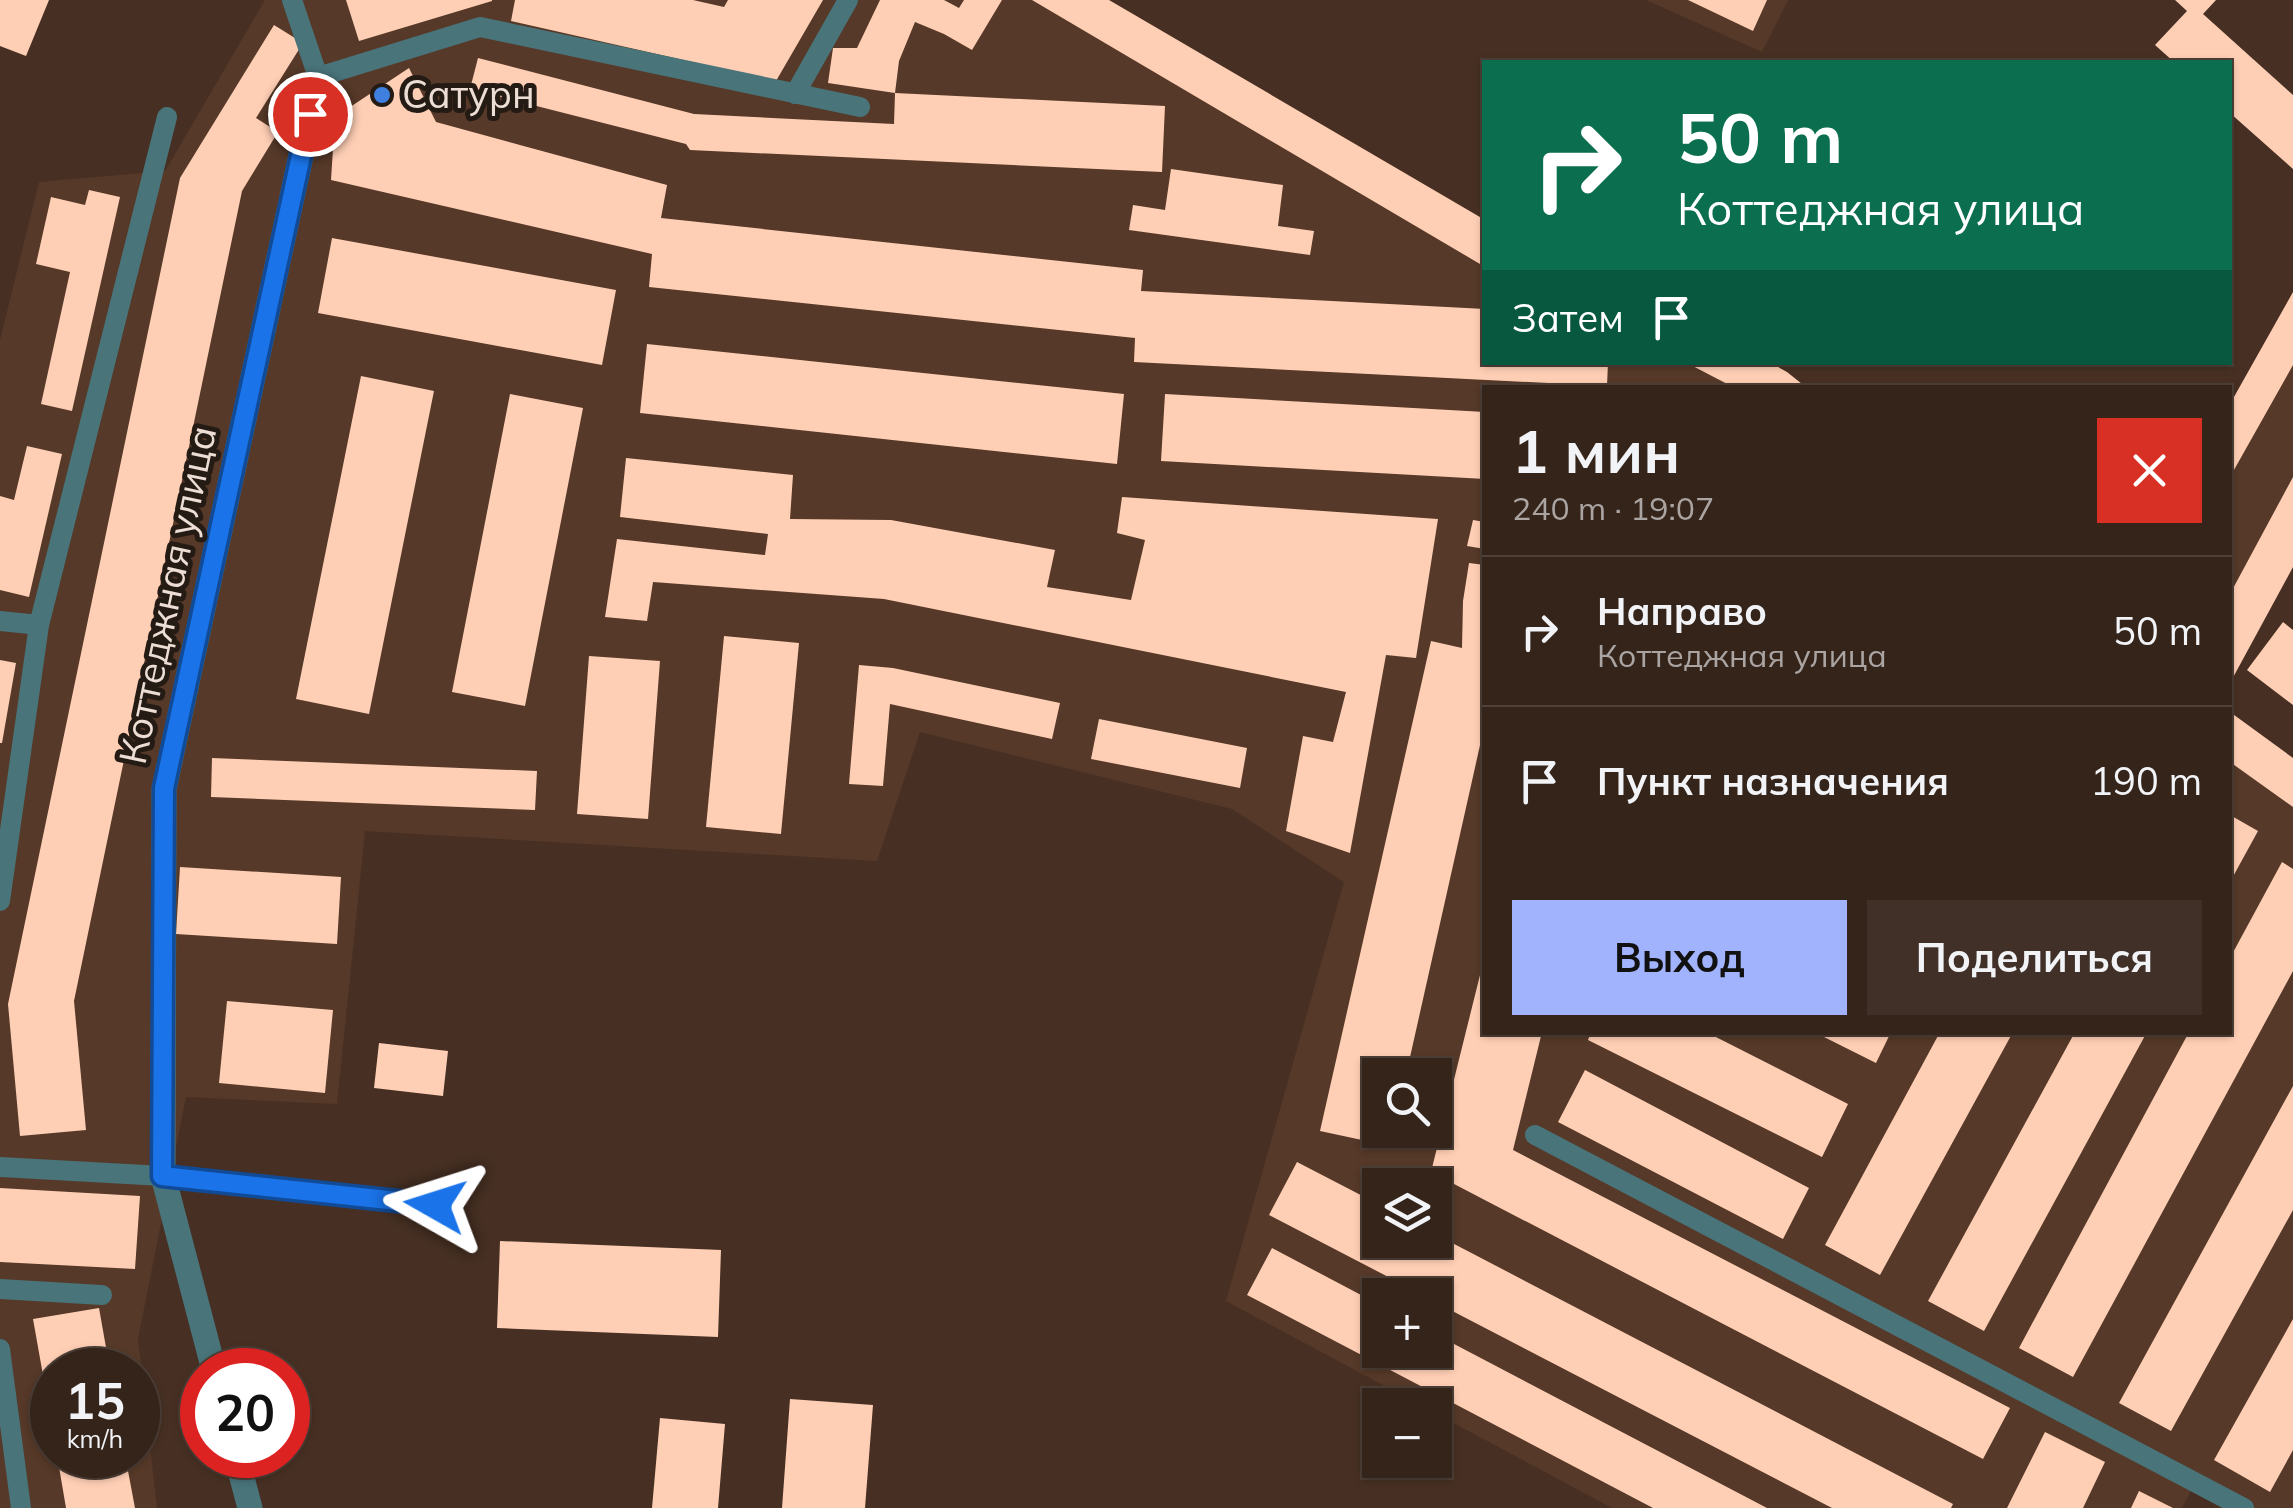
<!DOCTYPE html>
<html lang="ru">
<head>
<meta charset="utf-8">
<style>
  :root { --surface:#35241a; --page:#403027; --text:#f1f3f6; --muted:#aaa4a2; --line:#4f4139; --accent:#a1b3fd }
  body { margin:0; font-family:Mulish,sans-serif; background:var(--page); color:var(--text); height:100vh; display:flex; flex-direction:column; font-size:38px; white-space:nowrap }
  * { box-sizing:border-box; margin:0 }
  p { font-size:32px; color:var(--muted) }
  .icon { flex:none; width:55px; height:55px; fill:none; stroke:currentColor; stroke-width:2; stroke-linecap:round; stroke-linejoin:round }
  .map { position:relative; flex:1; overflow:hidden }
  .drawer { position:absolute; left:1482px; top:385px; width:750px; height:650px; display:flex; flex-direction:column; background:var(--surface); border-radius:0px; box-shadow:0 2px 8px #0004,0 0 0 2px var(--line) }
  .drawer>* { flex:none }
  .banner { position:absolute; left:1482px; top:60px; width:750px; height:305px; border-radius:0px; box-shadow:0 2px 8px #0004,0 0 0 2px var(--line); background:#0b6e4f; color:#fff; overflow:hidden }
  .controls { position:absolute; left:1362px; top:1058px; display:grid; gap:20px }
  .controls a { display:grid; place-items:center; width:90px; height:90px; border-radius:0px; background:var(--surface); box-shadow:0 2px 8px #0004,0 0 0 2px var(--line); font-size:50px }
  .speed { position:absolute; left:30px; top:1348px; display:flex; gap:20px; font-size:50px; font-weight:700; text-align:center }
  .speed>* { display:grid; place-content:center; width:130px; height:130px; border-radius:50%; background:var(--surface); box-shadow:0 2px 8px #0004,0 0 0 2px var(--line); line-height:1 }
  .speed small { font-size:25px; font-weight:400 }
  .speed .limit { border:15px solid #d22; background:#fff; color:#111 }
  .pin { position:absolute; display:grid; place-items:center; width:85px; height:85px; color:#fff; margin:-42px; border:5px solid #fff; border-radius:50%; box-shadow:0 2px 10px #0007 }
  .me { position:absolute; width:110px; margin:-55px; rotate:276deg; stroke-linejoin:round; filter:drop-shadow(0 0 8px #0008) }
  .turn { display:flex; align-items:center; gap:35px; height:210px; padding:0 30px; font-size:45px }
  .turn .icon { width:130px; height:130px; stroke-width:2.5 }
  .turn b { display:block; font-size:70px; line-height:85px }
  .then { display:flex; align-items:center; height:95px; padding:0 30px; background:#0003; gap:20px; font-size:38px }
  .round { display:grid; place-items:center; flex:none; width:105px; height:105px; border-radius:0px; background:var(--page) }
  .headline { display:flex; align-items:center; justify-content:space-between; height:170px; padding:0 30px }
  h1 { font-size:60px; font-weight:700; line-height:75px }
  .cta { display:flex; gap:20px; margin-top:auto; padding:20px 30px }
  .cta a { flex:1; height:115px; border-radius:0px; background:var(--accent); color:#111; font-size:40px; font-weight:700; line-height:115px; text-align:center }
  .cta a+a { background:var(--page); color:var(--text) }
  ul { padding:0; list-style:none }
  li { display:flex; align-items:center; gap:30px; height:150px; padding:0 30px; border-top:2px solid var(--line) }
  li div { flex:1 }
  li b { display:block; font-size:38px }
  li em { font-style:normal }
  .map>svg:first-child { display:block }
</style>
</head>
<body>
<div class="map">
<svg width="2293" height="1508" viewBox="0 0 2293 1508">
  <rect width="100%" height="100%" fill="#473023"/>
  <path fill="#563928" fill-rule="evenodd" d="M265 0H1109L1485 220V362L1769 363 1787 372 1807 387 1485 388V1032H2230V712L2293 758V1508H2223L2191 1491 2182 1508H1612L1435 1413V1405H1420L1226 1301 1344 882 1232 809 920 732 877 861 365 831 337 1104 186 1097 138 1339 157 1508H0V340L39 182 165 171ZM1380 1075H1435V1130H1380ZM1380 1185H1435V1240H1380ZM1380 1295H1435V1350H1380ZM52 1370H138V1455H52Z
    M1646 0H1788L1762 52Z
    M2293 292V567L2230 683V404Z"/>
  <path fill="#ffcfb5" d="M0 0H49L26 56 0 46Z
    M346 0H492V1L359 41Z
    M515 0H693L724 7 728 0H823L776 81 511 21Z
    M880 0H944L959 8 964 0H1002L972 50 944 34 915 22 899 61 895 93 828 83 833 48H857Z
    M1032 0H1109L1485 220V263L1481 261 1480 264Z
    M1688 0H1767L1753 31Z
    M2175 0H2216L2203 14 2293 95V169L2230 113V62H2174L2155 45 2187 11Z
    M274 25 303 43 256 118 278 132 242 191 74 1001 86 1130 20 1136 8 1004 180 178Z
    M478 58 694 114 894 124 895 93 1165 106 1162 172 690 150 686 144 470 89Z
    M409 68 436 122 667 185 661 218 1143 270 1141 291 1485 309V362H1608L1607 386 1134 362 1135 338 649 287 652 254 331 180 335 117Z
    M1171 169 1283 185 1278 226 1314 231 1310 255 1129 230 1133 205 1165 210Z
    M89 190 120 197 72 411 41 404 70 272 36 264 51 197 85 205Z
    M332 238 616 290 602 365 318 313Z
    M2293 292V365L2230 477V404Z
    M647 344 1124 394 1117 464 640 413Z
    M1685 362H1769L1787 372 1807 388H1735Z
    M361 376 434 391 369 714 296 699Z
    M510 394 583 408 525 706 452 692Z
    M1165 394 1485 412V479L1161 461Z
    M27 446 62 454 29 597 0 590V496L14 500Z
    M626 458 793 475 790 519 891 520 1055 550 1047 587 1131 600 1145 540 1117 533 1122 497 1438 519 1416 658 1386 655 1350 853 1286 831 1303 736 1333 742 1346 692 884 599 653 582 647 621 605 617 617 539 765 555 768 534 620 517Z
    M2293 477V567L2230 683V594Z
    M1473 520 1485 522V549L1467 546Z
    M1469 563 1485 565V723L1406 1075H1380V1130H1393L1390 1146 1320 1131 1431 641 1462 648 1463 601Z
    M2283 622 2293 630V705L2247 670Z
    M724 636 799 643 781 834 706 827Z
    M589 656 660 661 648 819 577 814Z
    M0 660 16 663 2 743H0Z
    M859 665 893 668 1060 703 1052 739 890 704 883 786 849 784Z
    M2230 712 2293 758V807L2230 762Z
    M1099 719 1247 748 1240 788 1091 759Z
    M212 758 537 771 535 810 211 797Z
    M2230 815 2258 831 2230 882Z
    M2282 862 2293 869V971L2073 1377 2019 1348 2189 1032H2230V958Z
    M180 867 341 877 337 944 176 934Z
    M1484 959 1485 1032H1542L1513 1150 2010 1408 1983 1459 1431 1172Z
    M227 1001 333 1010 325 1093 219 1083Z
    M1591 1032H1706L1848 1104 1822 1157 1588 1040Z
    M1814 1032H1891L1876 1063Z
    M1940 1032H2013L1880 1275 1825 1245Z
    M2075 1032H2147L1984 1331 1928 1301Z
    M379 1043 448 1051 443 1096 374 1088Z
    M1585 1070 1809 1188 1783 1239 1558 1122Z
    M2293 1086V1210L2171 1431 2119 1403Z
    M1297 1162 1380 1205V1240H1435V1234L1953 1504 1951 1508H1832L1435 1302V1295H1423L1269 1215Z
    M0 1188 140 1196 135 1269 0 1262Z
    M500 1241 721 1250 718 1337 497 1328Z
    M1272 1248 1380 1305V1350H1435V1334L1767 1508H1653L1247 1295Z
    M99 1308 110 1370H52V1420H51L33 1319Z
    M2293 1319V1450L2270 1492 2214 1460Z
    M790 1399 873 1405 865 1508H782Z
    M660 1418 725 1424 718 1508H652Z
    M2045 1432 2105 1462 2083 1508H2007Z
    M57 1455H125L135 1508H66Z
    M2139 1491 2173 1508H2131Z"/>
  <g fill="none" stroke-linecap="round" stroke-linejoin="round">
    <path stroke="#49747a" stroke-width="20" d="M292 0 318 77 480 27 860 107
      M795 94 848 0
      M0 621 39 625
      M0 901 39 625 167 117
      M1535 1135 2244 1508
      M0 1167 163 1176 435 1205
      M0 1289 102 1295
      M0 1349 21 1508"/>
    <path stroke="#49747a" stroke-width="25" d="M214 1370 163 1176 164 789 318 77
      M236 1455 250 1508"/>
  </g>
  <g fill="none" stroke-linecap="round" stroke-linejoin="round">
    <g stroke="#114b97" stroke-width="25">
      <path id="route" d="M310 114 164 788 162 1176 435 1205"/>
    </g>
    <use href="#route" stroke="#1a73e8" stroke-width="18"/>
  </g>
  <circle fill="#3f7fe0" stroke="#251b15" stroke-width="4" cx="382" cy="95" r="10"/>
  <g text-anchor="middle" stroke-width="10" stroke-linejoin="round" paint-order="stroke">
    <g font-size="38" fill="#ecddd5" stroke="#251b15" text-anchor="start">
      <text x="402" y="108">Сатурн</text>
    </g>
    <g font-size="38" fill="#ecddd5" stroke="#251b15">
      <text transform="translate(168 595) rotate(-78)" y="13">Коттеджная улица</text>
    </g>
  </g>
</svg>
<div class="controls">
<a><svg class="icon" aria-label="search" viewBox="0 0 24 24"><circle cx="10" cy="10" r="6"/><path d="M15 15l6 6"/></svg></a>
<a><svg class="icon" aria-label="layers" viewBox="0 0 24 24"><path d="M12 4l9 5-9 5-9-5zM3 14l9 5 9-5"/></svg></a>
<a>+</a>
<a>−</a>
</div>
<div class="speed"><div>15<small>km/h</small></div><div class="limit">20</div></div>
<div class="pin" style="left:310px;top:114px;background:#d93025"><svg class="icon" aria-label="arrive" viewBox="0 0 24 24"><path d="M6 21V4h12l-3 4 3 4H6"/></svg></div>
<svg class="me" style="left:435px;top:1205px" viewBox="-20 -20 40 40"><path d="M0-17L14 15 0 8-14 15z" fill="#1a73e8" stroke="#fff" stroke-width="4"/></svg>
<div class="banner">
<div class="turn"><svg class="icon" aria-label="right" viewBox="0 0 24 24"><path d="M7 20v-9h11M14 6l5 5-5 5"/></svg><div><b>50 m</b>Коттеджная улица</div></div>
<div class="then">Затем<svg class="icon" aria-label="arrive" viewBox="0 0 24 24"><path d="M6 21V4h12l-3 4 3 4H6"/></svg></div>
</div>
<section class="drawer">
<div class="headline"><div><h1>1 мин</h1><p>240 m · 19:07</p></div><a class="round" style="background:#d93025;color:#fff"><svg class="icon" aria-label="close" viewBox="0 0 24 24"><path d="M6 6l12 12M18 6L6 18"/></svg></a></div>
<ul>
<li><svg class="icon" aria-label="right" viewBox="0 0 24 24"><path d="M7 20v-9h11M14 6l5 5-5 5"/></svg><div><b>Направо</b><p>Коттеджная улица</p></div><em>50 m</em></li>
<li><svg class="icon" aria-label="arrive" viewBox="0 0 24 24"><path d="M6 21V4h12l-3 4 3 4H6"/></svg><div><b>Пункт назначения</b></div><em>190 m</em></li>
</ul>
<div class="cta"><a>Выход</a><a>Поделиться</a></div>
</section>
</div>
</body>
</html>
